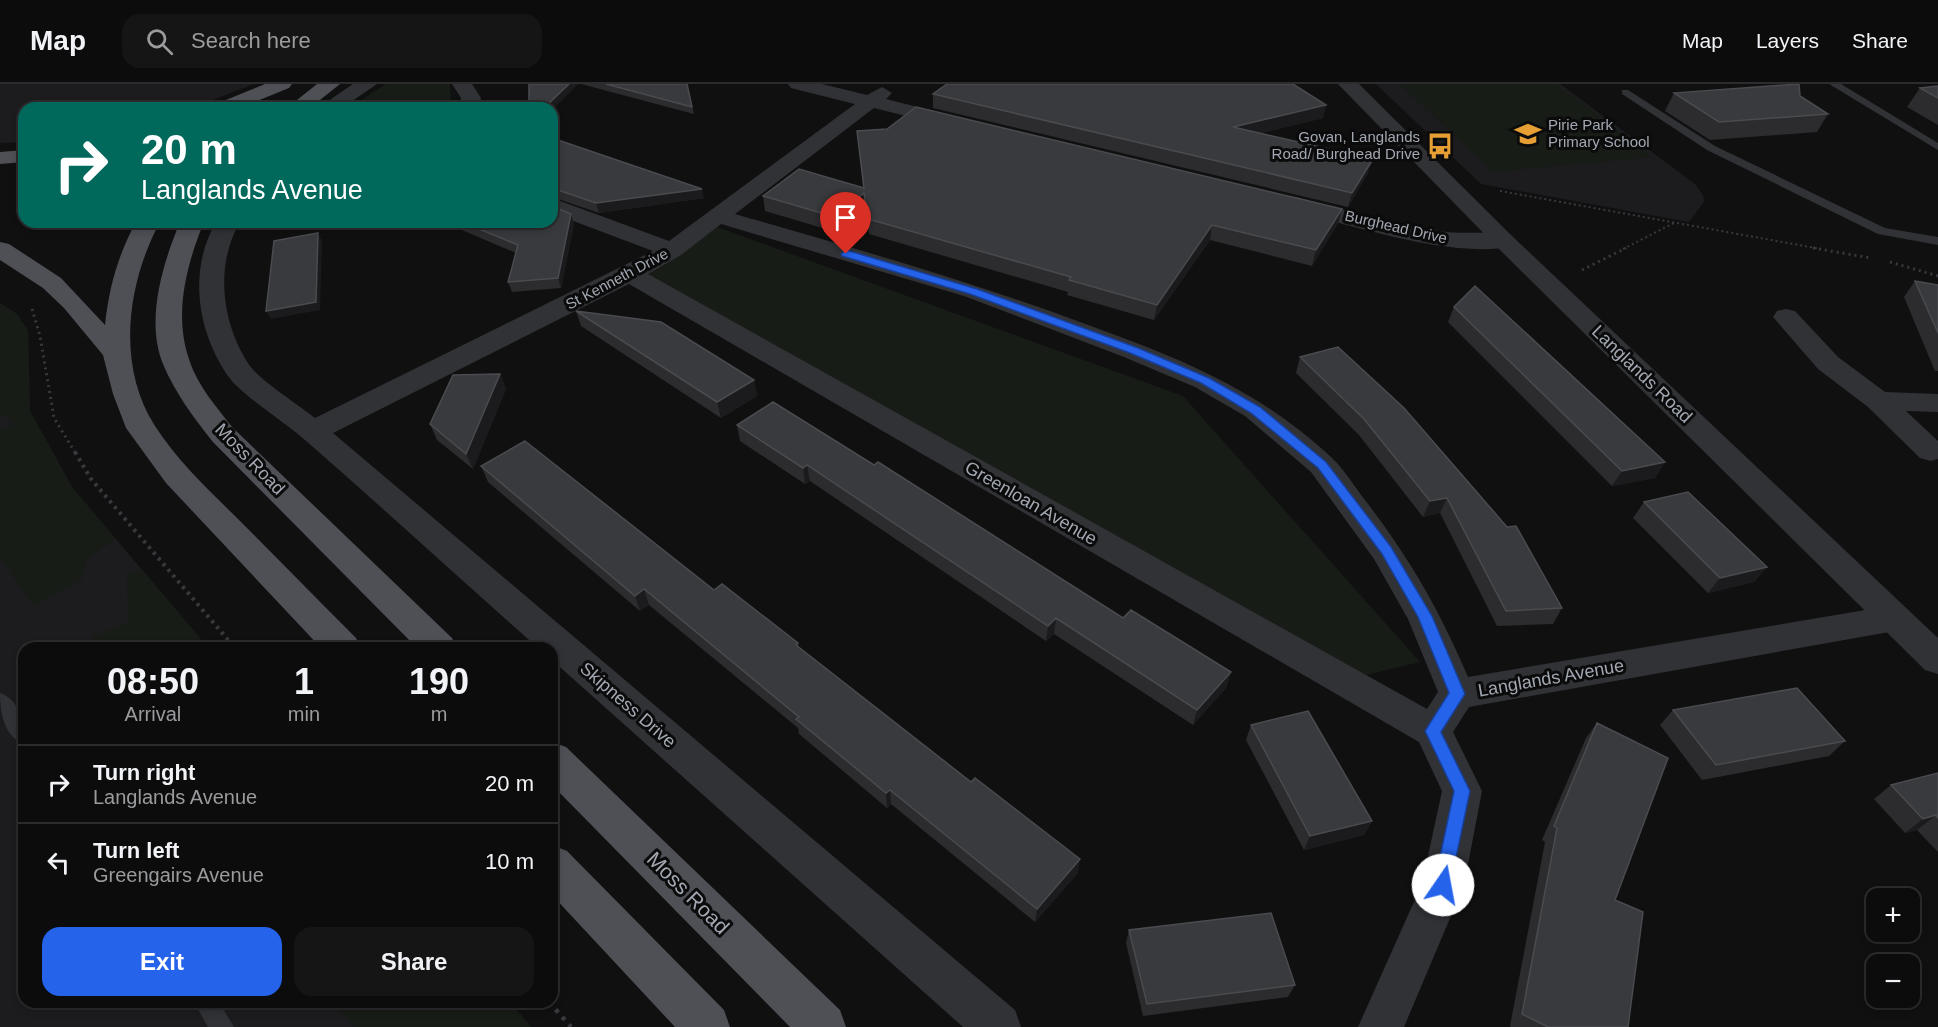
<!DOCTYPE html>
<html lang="en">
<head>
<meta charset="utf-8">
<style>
  :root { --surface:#0c0c0d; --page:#151516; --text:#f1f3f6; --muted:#9a9b9d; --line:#2c2c2e; --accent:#2563eb }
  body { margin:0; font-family:Helvetica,sans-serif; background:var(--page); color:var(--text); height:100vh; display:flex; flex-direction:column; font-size:22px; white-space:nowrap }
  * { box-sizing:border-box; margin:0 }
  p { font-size:20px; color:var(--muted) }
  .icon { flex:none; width:33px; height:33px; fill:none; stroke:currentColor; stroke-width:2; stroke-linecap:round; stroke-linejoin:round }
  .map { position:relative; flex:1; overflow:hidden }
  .panel { position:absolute; left:18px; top:558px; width:540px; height:366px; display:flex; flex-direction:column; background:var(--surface); border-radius:18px; box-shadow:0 3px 9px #0003,0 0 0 2px var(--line) }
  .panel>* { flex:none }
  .hud { position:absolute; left:18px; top:18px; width:540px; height:126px; border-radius:18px; box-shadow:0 3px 9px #0003,0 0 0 2px var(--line); background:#00695c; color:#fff; overflow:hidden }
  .buttons { position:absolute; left:1866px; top:804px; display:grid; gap:12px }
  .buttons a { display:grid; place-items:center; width:54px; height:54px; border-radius:12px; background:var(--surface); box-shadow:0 3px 9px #0003,0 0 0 2px var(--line); font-size:30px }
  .pin { position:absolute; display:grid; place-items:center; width:51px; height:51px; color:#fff; margin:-62px -26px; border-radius:50% 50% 50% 0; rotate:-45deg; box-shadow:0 0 6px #0007 }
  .pin .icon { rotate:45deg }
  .me { position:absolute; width:66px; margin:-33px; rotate:12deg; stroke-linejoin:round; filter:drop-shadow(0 0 4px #0008) }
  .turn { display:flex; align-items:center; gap:21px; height:126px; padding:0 24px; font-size:27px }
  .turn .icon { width:78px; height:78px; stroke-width:2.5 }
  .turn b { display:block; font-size:42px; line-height:51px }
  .eta { display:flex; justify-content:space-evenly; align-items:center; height:102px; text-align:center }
  .eta b { font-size:36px; font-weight:700; line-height:42px }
  .cta { display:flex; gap:12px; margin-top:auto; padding:12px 24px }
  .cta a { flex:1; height:69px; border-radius:18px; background:var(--accent); color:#fff; font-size:24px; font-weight:700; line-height:69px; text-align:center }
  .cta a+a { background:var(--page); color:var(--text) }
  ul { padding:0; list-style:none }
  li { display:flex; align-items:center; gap:18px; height:78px; padding:0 24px; border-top:2px solid var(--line) }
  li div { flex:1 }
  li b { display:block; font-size:22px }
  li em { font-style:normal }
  header { display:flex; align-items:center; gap:36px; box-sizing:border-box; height:84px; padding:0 30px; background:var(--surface); border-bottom:2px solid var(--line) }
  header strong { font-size:28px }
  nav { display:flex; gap:33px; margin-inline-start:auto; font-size:21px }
  .search { width:420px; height:54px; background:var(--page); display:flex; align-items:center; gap:15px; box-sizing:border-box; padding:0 21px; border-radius:18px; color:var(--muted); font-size:22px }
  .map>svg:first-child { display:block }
</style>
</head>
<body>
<header>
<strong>Map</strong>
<div class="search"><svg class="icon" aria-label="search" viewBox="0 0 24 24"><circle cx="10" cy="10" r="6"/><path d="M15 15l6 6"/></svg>Search here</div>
<nav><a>Map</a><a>Layers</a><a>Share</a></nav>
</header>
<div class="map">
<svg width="1938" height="943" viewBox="0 0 1938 943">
  <rect width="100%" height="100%" fill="#101011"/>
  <path fill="#1c1c1e" d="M0 0H254L192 24H24V58L0 59Z
    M1376 0H1560L1695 100 1703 111 1704 118 1689 138 1481 100Z
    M0 219 17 230 28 247 30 327 72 403 208 564H24V918H510L531 943H0Z"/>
  <path fill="#171c17" d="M386 0H450L451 24H349Z
    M1399 0H1557L1652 73 1493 88Z
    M717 143 1183 312 1420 578 1366 591 645 192Z
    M0 219 17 230 28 247 30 327 72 403 116 455 87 475 82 495 33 522 0 473V347L14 340 0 329Z
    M141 484 201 555 189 564H92L94 552 128 539 127 493Z
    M334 918H510L531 943H354Z"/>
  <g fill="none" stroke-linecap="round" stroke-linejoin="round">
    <path stroke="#37393d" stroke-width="2" stroke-dasharray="2 3" stroke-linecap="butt" d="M1500 107 1821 165
      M1623 165 1674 139"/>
    <path stroke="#37393d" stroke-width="3" stroke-dasharray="2 4" stroke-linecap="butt" d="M1813 164 1871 174
      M1890 178 1938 192
      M1582 186 1626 164
      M32 225 40 252 54 334 76 370"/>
    <path stroke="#37393d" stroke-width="4" stroke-dasharray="3 4.5" stroke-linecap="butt" d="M75 368 91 395 235 564"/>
    <path stroke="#37393d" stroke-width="4.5" stroke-dasharray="4 6" stroke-linecap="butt" d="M549 918 571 943"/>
    <path fill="#313236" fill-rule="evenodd" d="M1829 0H1841L1938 59V66Z
      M1622 6H1628L1715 62 1885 144 1938 153V161L1878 150 1707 66 1622 10Z
      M0 609C21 616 24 642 24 660 4 653 0 628 0 609Z
      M194 918H219L234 943H208Z"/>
    <path fill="#313236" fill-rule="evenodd" d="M353 0H377L342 24H318Z
      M452 0H472L481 14 479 24H459L461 14Z
      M788 0H822L867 11 882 3 892 9 886 15 961 34 964 38 961 42 954 44 874 24 735 130C851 163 966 196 1080 238 1174 272 1256 303 1331 373 1344 385 1354 402 1365 416 1410 475 1439 525 1468 593L1895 521 1907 525 1912 534 1907 543 1895 547 1469 623 1453 648 1482 707 1464 801 1404 943H1358L1422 800 1442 707 1419 658 629 200 333 349 1015 926 1021 943H963L552 576V564H538C460 495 383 424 305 356 286 339 240 310 228 292 197 247 188 186 216 138H240C214 182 222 241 250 282 261 297 299 321 315 334L653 167 552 129V114L669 157 855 20 791 4ZM721 140 964 212 1124 273 1195 303 1245 332 1311 388 1374 475 1408 535 1438 608 1427 625 648 190 681 171Z
      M1296 113C1343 125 1391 139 1439 147 1463 151 1489 146 1512 152L1516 157 1512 162C1455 176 1347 140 1288 125L1285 120 1288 115Z
      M1786 225 1795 227 1838 273 1885 308 1938 310V328L1906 327 1938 357V375L1931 377 1920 374 1868 323 1818 285 1773 233 1777 227Z"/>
    <path fill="#313236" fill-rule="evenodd" d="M1338 0H1359L1512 152 1938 554V590L1925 586 1496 162Z"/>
    <path fill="#4e5055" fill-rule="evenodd" d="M265 0H292L289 4 240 24H213L216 20Z
      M317 0H340L310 24H287Z
      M24 66V78L0 80V68Z
      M136 138H160C127 199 116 281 155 342 178 378 211 408 240 437 279 476 317 515 356 554L361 564H321L166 399 126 344 113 310 103 271 64 224 43 204 0 176V158L9 160 61 194 105 241C109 203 118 171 136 138Z
      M180 138H204C186 182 173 232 190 278 198 302 218 325 233 344L452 554 457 564H417L213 358C194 334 175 309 163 280 145 236 163 179 180 138Z
      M552 658 566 663 840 926 846 943H790L552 701Z
      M552 761 567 767 724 926 730 943H675L552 811Z"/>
  </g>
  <path fill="#2c2c2f" d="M581 0H687L694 30Z
    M1938 2V41L1907 23 1920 4Z
    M1674 9 1800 12 1828 30 1817 48 1710 56 1665 27Z
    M933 10 1326 21 1323 34 1261 49 1368 89 1348 123 933 24Z
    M857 47 1342 125 1338 139 1312 182 1210 156 1154 236 1067 211 1068 208 869 150 865 124 836 148 765 127 763 112 863 103Z
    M552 54 704 114 599 129 552 113Z
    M571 130 574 140 561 204 512 208 508 198 516 169 443 138H552Z
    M1915 197 1938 201V287H1935L1904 213Z
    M1454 223 1665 378 1655 394 1612 402 1448 238Z
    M576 227 754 296 757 312 721 334 581 242Z
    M1300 273 1562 524 1553 540 1497 542 1440 429 1423 433 1359 351 1296 289Z
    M500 290 506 305 473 385 437 356 430 340Z
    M737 341 874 381 1123 534 1231 588 1226 604 1193 641 1054 550 1046 557 810 397 805 400 740 357Z
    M481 382 714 506 798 559 799 564 1078 789 1035 838 891 720 887 724 799 650 798 644 649 521 640 527 488 398Z
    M1644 418 1767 483 1754 498 1708 509 1633 434Z
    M1673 626 1845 657 1829 672 1702 696 1660 641Z
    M1597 639 1628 943H1511L1510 942 1545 758 1542 756 1586 654Z
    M1251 641 1372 737 1364 751 1304 766 1246 656Z
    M1938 689V768L1917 746 1905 749 1874 715 1891 701Z
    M1129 846 1295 901 1288 913 1143 932 1126 859Z"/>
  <path fill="#1b1b1d" d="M569 0H578L552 26V24H544Z
    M1326 21 1323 34 1231 57 1233 43Z
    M1373 75 1368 89 1348 123 1352 109Z
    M702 105 704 114 599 129 596 119Z
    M864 109 865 124 836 148 835 133Z
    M1342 125 1338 139 1312 182 1316 166Z
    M571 130 574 140 561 204 558 194Z
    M1212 141 1210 156 1154 236 1157 221Z
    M318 149 322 157 320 226 271 235 266 227Z
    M500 290 506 305 473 385 466 370Z
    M754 296 757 312 721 334 717 318Z
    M1665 378 1655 394 1612 402 1622 387Z
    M807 381 810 397 805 400 803 384Z
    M1447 414 1440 429 1423 433 1430 417Z
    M1767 483 1754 498 1708 509 1720 494Z
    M644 505 649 521 640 527 635 512Z
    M1056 534 1054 550 1046 557 1048 542Z
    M1231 588 1226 604 1193 641 1197 626Z
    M890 706 891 720 887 724 886 709Z
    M1936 731 1917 746 1905 749 1923 735Z
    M1372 737 1364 751 1304 766 1310 752Z
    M1080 775 1078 789 1035 838 1037 825Z"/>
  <path fill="#393a3d" stroke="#494b4f" stroke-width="1.5" d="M529 0H569L544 24H529Z
    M606 0H687L692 23Z
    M947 0H1293L1326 21 1233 43 1373 75 1352 109 933 10Z
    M1799 0 1800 12 1828 30 1719 38 1674 9Z
    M1938 2V14L1920 4Z
    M916 23 1342 125 1316 166 1212 141 1157 221 1069 196 1071 193 868 135 864 109 835 133 763 112 799 85 864 104 857 47 887 45Z
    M552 54 702 105 596 119 552 104Z
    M552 122 571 130 558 194 508 198 518 161 462 138H552Z
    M318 149 316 218 266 227 274 157Z
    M1915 197 1938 201V249Z
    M1475 202 1665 378 1622 387 1454 223Z
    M576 227 661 238 754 296 717 318Z
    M1338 263 1404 324 1507 443 1516 442 1562 524 1506 527 1447 414 1430 417 1364 335 1300 273Z
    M500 290 466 370 430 340 453 291Z
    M773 318 874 381 878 378 1123 534 1131 526 1231 588 1197 626 1056 534 1048 542 807 381 803 384 737 341Z
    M525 357 714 506 722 500 798 559 796 561 971 698 975 694 1080 775 1037 825 890 706 886 709 796 635 799 633 644 505 635 512 481 382Z
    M1688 408 1767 483 1720 494 1644 418Z
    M1797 604 1845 657 1716 681 1673 626Z
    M1308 627 1372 737 1310 752 1251 641Z
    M1597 639 1668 674 1615 816 1643 828 1628 943H1548L1522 930 1557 744 1554 742Z
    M1938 689V734L1936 731 1923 735 1891 701Z
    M1271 829 1295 901 1147 920 1129 846Z"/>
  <path fill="#2563eb" stroke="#184099" stroke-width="1.5" d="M846 166 977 205 1138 264 1209 294 1260 323 1326 378 1391 463 1432 532 1465 610 1441 648 1470 707 1449 807 1443 809 1436 807 1434 801 1454 707 1425 647 1449 609 1418 533 1382 470 1318 384 1251 329 1201 299 1130 269 970 210 842 172 841 170Z"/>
  <defs>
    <g id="school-bare" transform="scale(2.07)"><path d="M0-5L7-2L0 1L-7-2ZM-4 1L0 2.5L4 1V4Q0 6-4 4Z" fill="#e59f34" stroke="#0b0b0c" stroke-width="2.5" paint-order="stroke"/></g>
    <g id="bus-bare" transform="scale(2.07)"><path d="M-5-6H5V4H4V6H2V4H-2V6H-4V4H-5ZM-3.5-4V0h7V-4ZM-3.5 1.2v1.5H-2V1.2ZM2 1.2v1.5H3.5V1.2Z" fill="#e59f34" stroke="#0b0b0c" stroke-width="2.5" paint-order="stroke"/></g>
  </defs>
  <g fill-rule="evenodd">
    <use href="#school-bare" x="1528" y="50"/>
    <use href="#bus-bare" x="1440" y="62"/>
  </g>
  <g text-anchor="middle" stroke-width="6" stroke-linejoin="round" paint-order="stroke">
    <g font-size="15" fill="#a2a8b1" stroke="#0b0b0c" text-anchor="start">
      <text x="1548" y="46">Pirie Park<tspan x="1548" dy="17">Primary School</tspan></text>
      <text x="1420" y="58" text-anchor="end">Govan, Langlands<tspan x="1420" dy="17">Road/ Burghead Drive</tspan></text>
    </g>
    <g font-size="15" fill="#a2a8b1" stroke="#0b0b0c">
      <text transform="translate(1396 143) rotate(13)" y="5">Burghead Drive</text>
      <text transform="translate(617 195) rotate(-28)" y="5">St Kenneth Drive</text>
    </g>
    <g font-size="18" fill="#a2a8b1" stroke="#0b0b0c">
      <text transform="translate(1642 290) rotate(44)" y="6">Langlands Road</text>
      <text transform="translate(250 375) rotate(46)" y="6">Moss Road</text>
      <text transform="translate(1031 419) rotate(30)" y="6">Greenloan Avenue</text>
      <text transform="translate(1551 594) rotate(-10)" y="6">Langlands Avenue</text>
      <text transform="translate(628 621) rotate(41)" y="6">Skipness Drive</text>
    </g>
    <g font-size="21" fill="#a2a8b1" stroke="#0b0b0c">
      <text transform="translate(688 809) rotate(45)" y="7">Moss Road</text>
    </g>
  </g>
</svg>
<div class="buttons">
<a>+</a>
<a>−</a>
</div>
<div class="pin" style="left:846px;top:170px;background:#d93025"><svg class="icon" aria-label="arrive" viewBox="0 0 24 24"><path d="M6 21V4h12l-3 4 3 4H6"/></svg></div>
<svg class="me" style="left:1443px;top:801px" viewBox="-20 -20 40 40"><circle r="19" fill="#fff"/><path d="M0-13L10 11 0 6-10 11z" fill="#2563eb"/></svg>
<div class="hud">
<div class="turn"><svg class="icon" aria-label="right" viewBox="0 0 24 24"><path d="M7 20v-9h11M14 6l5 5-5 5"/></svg><div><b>20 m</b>Langlands Avenue</div></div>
</div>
<section class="panel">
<div class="eta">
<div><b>08:50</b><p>Arrival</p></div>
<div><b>1</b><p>min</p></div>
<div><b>190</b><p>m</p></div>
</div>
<ul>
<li><svg class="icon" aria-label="right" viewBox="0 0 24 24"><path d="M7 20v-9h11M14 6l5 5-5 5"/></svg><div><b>Turn right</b><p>Langlands Avenue</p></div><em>20 m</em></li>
<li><svg class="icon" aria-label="left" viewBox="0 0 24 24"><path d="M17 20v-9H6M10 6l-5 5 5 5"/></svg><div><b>Turn left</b><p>Greengairs Avenue</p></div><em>10 m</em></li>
</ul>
<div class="cta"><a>Exit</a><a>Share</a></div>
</section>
</div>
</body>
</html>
